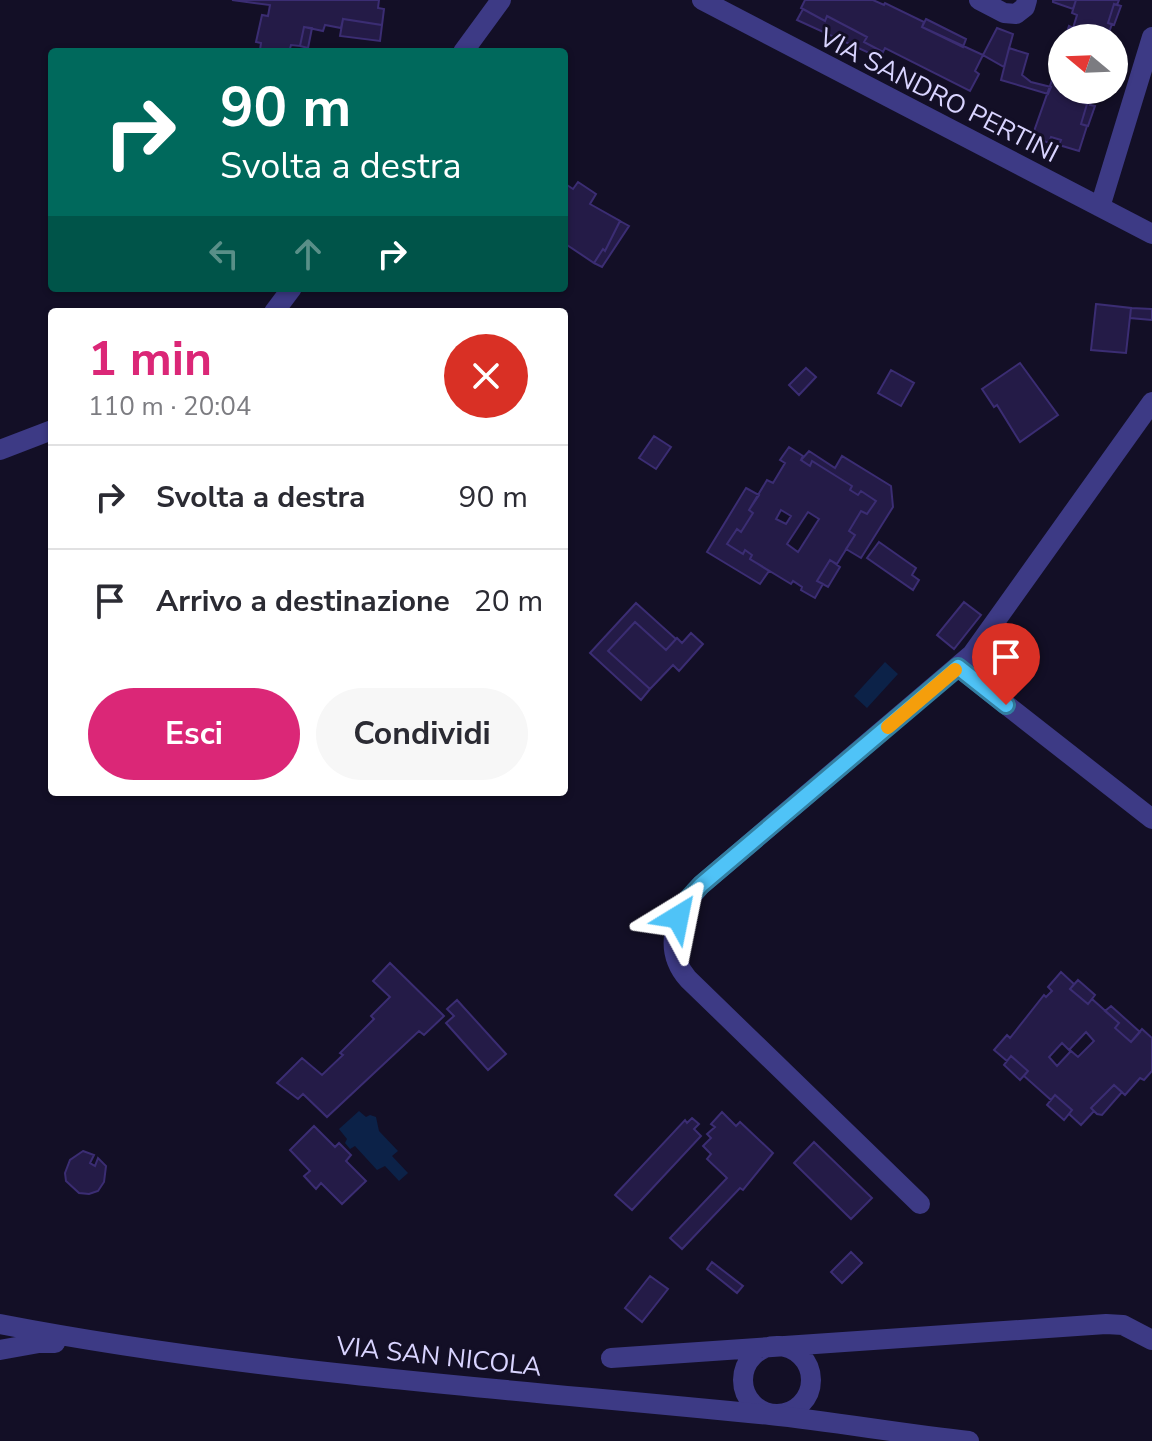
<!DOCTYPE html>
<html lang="it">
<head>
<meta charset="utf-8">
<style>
  :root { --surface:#fff; --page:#f7f7f7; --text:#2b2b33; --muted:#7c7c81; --line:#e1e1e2; --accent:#db2777 }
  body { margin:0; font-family:"Nunito Sans",sans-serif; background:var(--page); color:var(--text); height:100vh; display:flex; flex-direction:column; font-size:30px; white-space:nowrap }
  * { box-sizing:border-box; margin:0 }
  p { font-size:26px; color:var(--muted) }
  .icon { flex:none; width:44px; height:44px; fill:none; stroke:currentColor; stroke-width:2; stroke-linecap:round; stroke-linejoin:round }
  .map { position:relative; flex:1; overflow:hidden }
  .drawer { position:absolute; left:48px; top:308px; width:520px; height:488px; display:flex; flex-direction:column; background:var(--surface); border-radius:8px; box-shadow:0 2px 6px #0004 }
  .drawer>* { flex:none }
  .top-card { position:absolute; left:48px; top:48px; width:520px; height:244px; border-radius:8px; box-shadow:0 2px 6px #0004; background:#00695c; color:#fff; overflow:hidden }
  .needle { width:52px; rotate:289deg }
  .tools { position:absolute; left:1048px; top:24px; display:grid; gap:16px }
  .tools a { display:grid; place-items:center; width:80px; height:80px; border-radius:50%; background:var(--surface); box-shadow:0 2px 6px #0004; font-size:40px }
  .pin { position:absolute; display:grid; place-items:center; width:68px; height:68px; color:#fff; margin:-82px -34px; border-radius:50% 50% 50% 0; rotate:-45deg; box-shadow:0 0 8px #0007 }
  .pin .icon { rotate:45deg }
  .me { position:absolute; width:88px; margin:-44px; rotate:35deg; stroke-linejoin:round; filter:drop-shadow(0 0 6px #0008) }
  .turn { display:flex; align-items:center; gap:28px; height:168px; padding:0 40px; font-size:36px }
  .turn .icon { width:104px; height:104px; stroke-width:2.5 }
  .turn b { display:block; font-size:56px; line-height:68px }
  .lanes { display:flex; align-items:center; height:76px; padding:0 40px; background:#0003; justify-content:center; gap:40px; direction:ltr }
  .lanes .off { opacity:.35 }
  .round { display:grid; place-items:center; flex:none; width:84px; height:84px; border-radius:42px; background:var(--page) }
  .overview { display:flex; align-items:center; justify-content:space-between; height:136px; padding:0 40px }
  h1 { font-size:48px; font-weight:700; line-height:60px; color:var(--accent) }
  .button { display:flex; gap:16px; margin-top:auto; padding:16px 40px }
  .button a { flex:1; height:92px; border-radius:48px; background:var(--accent); color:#fff; font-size:32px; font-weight:700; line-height:92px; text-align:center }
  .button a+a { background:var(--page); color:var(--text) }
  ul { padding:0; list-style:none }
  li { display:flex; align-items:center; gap:24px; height:104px; padding:0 40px; border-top:2px solid var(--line) }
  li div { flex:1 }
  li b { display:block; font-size:30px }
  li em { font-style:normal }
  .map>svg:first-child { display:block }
</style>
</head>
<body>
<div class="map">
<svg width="1152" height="1441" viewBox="0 0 1152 1441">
  <rect width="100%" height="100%" fill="#130f26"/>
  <path fill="#0c2248" d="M885 662 898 674 867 708 854 696Z
    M359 1111 366 1117 370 1115 376 1117 379 1131 398 1151 392 1156 408 1173 399 1181 385 1166 377 1170 355 1146 350 1149 345 1143 347 1139 339 1129Z"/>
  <path fill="#241b47" stroke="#3b2d73" stroke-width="2" fill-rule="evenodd" d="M232 0H379L378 8 384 9 382 25 343 19 341 28 325 25 323 31 304 27 300 46 291 45 289 52H273L260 50 261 43 256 42 262 15 268 16 270 5Z
    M805 0H873L884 5 885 3 924 22 922 27 983 55 975 71 979 74 970 91 885 48 883 52 864 42 867 37 827 16 825 21 801 8Z
    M1053 0H1076L1073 9 1053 2Z
    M1076 0H1119L1117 5 1114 4 1108 23 1112 24 1107 38H1065L1069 26 1073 28 1077 15 1072 13Z
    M1114 4 1121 6 1114 25 1108 23Z
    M803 9 825 21 827 16 867 37 864 42 883 52 880 58 797 20Z
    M343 19 382 25 380 41 340 36Z
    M926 19 966 39 963 47 922 27Z
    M304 27 312 28 308 48 300 46Z
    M997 28 1013 34 1004 67 983 55Z
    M1009 48 1028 54 1022 75 1031 82 1051 87 1048 94 1001 80Z
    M1062 64V90H1087L1083 103 1087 104 1081 124 1087 126 1079 151 1059 145 1061 140 1051 137 1049 143 1032 137 1057 66 1061 67Z
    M1087 90H1095L1090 105 1095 106 1088 126 1081 124 1087 104 1083 103Z
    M578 182 596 194 590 204 620 221 605 251 603 249 594 263 564 243V183L573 189Z
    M620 221 629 226 602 267 594 263 603 249 605 251Z
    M1096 304 1131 308 1126 353 1091 350Z
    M1131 308 1152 309V320L1130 318Z
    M1020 363 1058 415 1020 442 997 405 994 407 982 389Z
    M806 368 816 377 799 395 789 385Z
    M891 370 914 383 901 406 878 393Z
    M654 436 671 447 656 469 639 458Z
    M789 447 803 456 801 460 810 466 812 461 852 486 850 490 858 495 861 491 876 501 867 514 861 511 849 531 855 535 837 564 830 560 817 581 823 584 815 598 801 590 802 587 793 581 791 584 750 559 752 555 745 550 743 554 727 544 737 529 741 532 753 513 749 510 767 480 773 483 785 463 780 460ZM781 510 791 516 786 524 776 519ZM808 512 819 519 798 552 787 544Z
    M809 451 835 468 842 456 891 486 893 507 861 558 846 549 855 535 849 531 861 511 867 514 876 501 861 491 858 495 850 490 852 486 812 461 810 466 801 460Z
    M746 488 759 495 749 510 753 513 741 532 737 529 727 544 743 554 745 550 752 555 750 559 769 571 760 584 707 552Z
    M879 542 916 568 912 575 919 580 913 590 867 558Z
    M830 560 840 567 828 587 817 581Z
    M964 602 981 615 954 649 937 635Z
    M636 603 676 639 666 650 635 622 608 651 650 689 641 700 590 653Z
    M635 622 666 650 677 638 682 643 691 633 703 644 679 671 673 665 650 689 608 651Z
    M390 963 444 1016 424 1035 419 1031 327 1117 303 1094 298 1099 277 1083 302 1058 322 1075 343 1055 340 1053 374 1019 371 1016 390 997 373 981Z
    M1061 972 1074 984 1070 989 1088 1004 1092 999 1119 1023 1115 1028 1131 1042 1142 1029 1152 1038V1071L1144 1080 1140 1078 1125 1095 1114 1085 1091 1108 1094 1111 1081 1125 1069 1114 1072 1110 1055 1095 1051 1100 1024 1076 1028 1071 1011 1056 1007 1061 994 1050 1007 1035 1010 1038 1044 995 1046 997 1052 991 1048 987ZM1086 1032 1094 1041 1078 1057 1071 1051 1057 1066 1049 1057 1062 1043 1069 1050Z
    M1078 980 1095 995 1088 1004 1070 989Z
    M457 1000 506 1054 488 1070 446 1023 454 1016 447 1009Z
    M1111 1006 1140 1032 1131 1042 1115 1028 1119 1023 1105 1011Z
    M1011 1056 1028 1071 1020 1080 1004 1065Z
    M1114 1085 1122 1092 1102 1115 1097 1114 1091 1108Z
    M1055 1095 1072 1110 1064 1120 1047 1105Z
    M722 1112 736 1126 740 1122 773 1153 743 1190 740 1188 682 1249 670 1238 727 1178 707 1159 711 1154 703 1146 711 1138 707 1134 715 1127 711 1124Z
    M692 1118 699 1124 694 1129 701 1136 632 1210 615 1195 685 1120 687 1123Z
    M314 1126 335 1147 339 1143 351 1155 346 1161 366 1181 342 1204 321 1183 316 1189 304 1176 310 1171 290 1150Z
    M814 1142 872 1198 851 1219 794 1163Z
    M83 1151 94 1155 90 1163 95 1166 98 1158 106 1166 104 1182 98 1191 89 1194 79 1193 66 1181 65 1173 70 1160Z
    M851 1252 862 1263 842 1283 831 1272Z
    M712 1262 743 1286 737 1293 707 1269Z
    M650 1276 668 1289 642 1322 625 1308Z"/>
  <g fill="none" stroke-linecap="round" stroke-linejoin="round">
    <path stroke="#3d3a85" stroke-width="20" d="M702 0 1152 234
      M979 0 1004 13 1016 14 1025 7 1027 0
      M463 52 501 0
      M1100 207 1152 37
      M274 312 292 288
      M0 450 52 430
      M958 667 1152 819
      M920 1204 688 979C661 948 676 911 701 885L972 654 1152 402
      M743 1380a34 34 0 1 1 68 0a34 34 0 1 1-68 0Z
      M611 1358 1106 1324 1123 1325 1152 1340"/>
    <path stroke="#3d3a85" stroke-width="20" d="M0 1324C254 1373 514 1389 770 1415 837 1422 902 1434 969 1441
      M0 1350 39 1343H55"/>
  </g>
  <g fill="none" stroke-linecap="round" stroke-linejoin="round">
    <g stroke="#337fa1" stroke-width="20">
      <path id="route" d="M678 917 688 899 701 885 958 667 1006 705"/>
    </g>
    <use href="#route" stroke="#4fc3f7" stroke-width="14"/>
    <path stroke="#f59e0b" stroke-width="14" d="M888 727 955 670"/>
  </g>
  <g text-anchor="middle" stroke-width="6" stroke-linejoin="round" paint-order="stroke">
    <g font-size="26" fill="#d9d4ff" stroke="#130f26">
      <text transform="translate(939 95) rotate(27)" y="9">VIA SANDRO PERTINI</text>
      <text transform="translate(439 1356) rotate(6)" y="9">VIA SAN NICOLA</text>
    </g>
  </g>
</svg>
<div class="tools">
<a><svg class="needle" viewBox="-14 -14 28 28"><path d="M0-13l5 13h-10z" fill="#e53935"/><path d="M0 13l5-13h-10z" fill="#7c7c81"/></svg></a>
</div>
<div class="pin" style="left:1006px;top:705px;background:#d93025"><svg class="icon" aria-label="arrive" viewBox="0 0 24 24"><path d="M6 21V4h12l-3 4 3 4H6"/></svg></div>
<svg class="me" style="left:678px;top:917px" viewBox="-20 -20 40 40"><path d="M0-17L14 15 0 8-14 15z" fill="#4fc3f7" stroke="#fff" stroke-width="4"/></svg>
<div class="top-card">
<div class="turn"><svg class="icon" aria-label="right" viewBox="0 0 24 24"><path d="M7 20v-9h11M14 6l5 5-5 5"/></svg><div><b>90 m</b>Svolta a destra</div></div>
<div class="lanes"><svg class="icon off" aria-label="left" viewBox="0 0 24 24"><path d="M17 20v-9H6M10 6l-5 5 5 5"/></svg><svg class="icon off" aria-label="ahead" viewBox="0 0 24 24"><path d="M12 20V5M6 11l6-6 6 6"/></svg><svg class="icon" aria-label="right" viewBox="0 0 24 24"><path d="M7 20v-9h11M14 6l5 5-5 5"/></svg></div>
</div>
<section class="drawer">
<div class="overview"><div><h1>1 min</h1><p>110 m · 20:04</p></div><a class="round" style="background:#d93025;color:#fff"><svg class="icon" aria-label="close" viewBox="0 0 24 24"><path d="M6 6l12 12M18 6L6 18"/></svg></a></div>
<ul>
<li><svg class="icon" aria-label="right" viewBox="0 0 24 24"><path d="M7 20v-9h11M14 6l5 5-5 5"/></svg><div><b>Svolta a destra</b></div><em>90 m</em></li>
<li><svg class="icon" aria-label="arrive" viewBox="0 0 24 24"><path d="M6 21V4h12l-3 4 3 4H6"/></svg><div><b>Arrivo a destinazione</b></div><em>20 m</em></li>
</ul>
<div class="button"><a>Esci</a><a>Condividi</a></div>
</section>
</div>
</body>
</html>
